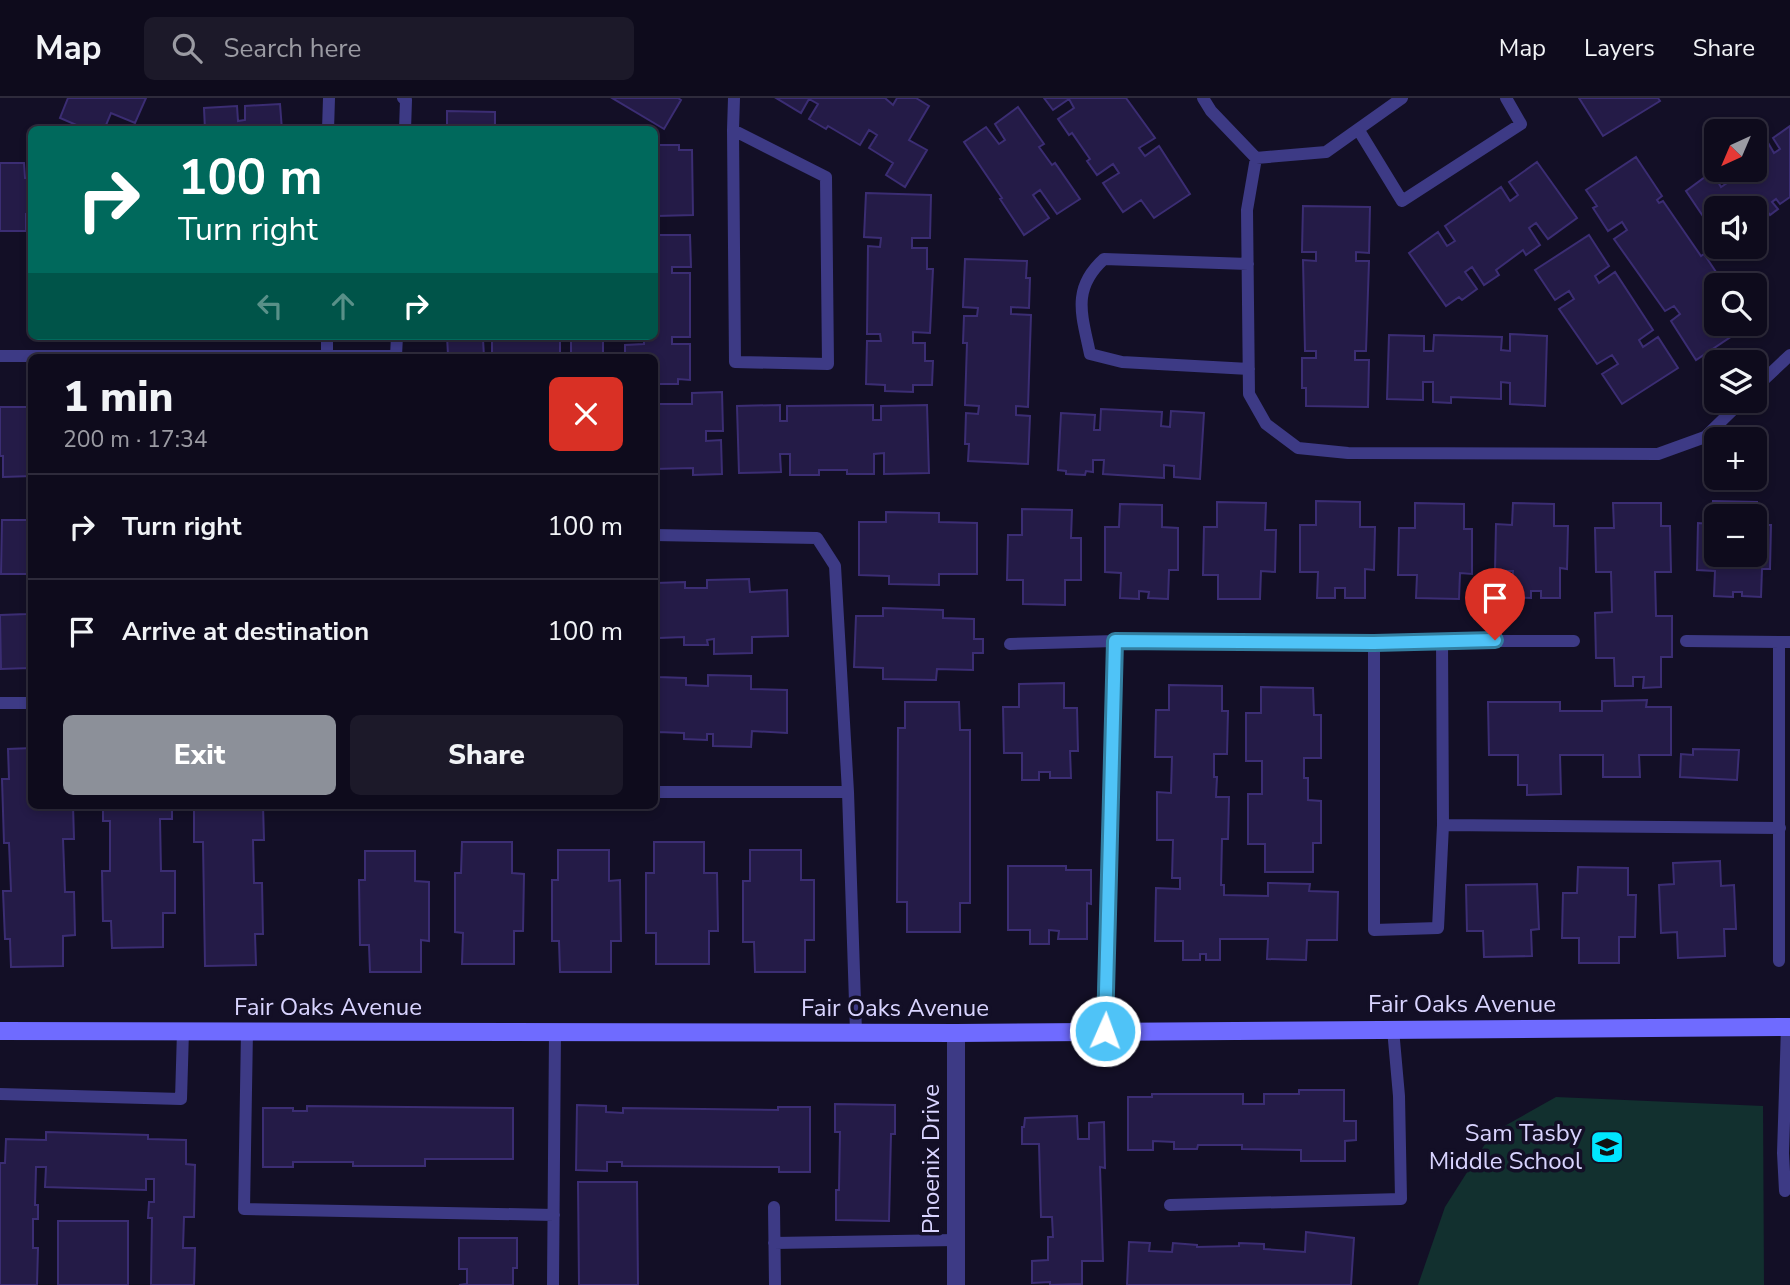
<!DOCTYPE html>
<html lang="en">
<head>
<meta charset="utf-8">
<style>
  :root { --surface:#0e0b1c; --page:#1c1929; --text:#f1f3f6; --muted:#9b9ba3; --line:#2e2b3b; --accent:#8c9099 }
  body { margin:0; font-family:"Nunito Sans",sans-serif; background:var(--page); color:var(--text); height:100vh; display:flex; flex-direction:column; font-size:26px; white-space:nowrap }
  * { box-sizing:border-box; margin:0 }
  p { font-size:23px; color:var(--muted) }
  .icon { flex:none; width:38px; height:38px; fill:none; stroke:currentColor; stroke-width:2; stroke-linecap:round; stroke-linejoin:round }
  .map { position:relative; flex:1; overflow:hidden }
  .details { position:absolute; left:28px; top:256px; width:630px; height:455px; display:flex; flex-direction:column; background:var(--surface); border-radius:10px; box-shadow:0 4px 10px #0003,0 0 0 2px var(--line) }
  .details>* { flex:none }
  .hud { position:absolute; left:28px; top:28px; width:630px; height:214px; border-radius:10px; box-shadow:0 4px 10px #0003,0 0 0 2px var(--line); background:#00695c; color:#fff; overflow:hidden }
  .needle { width:46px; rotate:224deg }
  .tools { position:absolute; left:1704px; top:21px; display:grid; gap:14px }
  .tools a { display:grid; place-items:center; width:63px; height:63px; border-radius:10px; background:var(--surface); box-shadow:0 4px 10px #0003,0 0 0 2px var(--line); font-size:35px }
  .pin { position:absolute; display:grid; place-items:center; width:60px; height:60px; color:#fff; margin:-72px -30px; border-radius:50% 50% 50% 0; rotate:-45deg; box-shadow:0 0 7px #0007 }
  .pin .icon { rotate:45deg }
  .me { position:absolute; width:77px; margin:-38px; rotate:2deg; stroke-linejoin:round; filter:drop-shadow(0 0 5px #0008) }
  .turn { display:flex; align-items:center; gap:24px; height:147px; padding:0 35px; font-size:32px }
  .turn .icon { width:91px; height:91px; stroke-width:2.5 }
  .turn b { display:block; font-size:49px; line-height:60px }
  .lanes { display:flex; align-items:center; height:66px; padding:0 35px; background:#0003; justify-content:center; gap:35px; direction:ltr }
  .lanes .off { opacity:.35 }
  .round { display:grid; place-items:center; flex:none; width:74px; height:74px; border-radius:10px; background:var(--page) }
  .headline { display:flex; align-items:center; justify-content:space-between; height:119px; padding:0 35px }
  h1 { font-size:42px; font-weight:800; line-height:52px }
  .primary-button { display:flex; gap:14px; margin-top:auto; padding:14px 35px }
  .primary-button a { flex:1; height:80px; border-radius:10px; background:var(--accent); color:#fff; font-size:28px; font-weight:800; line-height:80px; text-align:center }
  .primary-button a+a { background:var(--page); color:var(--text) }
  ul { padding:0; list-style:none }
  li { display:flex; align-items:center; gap:21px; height:105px; padding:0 35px; border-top:2px solid var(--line) }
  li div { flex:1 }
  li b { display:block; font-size:26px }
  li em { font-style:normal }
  header { display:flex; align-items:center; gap:42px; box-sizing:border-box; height:98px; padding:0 35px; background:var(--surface); border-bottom:2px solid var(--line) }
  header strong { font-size:33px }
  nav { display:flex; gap:38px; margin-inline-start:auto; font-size:24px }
  .search { width:490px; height:63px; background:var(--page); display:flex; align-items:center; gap:18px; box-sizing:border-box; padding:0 24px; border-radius:10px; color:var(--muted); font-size:26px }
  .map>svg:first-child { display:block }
</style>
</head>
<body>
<header>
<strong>Map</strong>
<div class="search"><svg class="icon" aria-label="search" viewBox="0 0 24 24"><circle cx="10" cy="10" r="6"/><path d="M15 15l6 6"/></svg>Search here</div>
<nav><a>Map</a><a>Layers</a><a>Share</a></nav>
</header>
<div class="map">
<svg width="1790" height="1187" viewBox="0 0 1790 1187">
  <rect width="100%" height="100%" fill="#130f26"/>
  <path fill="#12302f" d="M1556 999 1763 1008 1764 1187H1418L1445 1109 1492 1035Z"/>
  <path fill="#241b47" stroke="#3b2d73" stroke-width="2" fill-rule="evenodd" d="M68 0H146L135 25 111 15 104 32H88L60 20Z
    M612 0H678L681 2 664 31Z
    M776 0H885L893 7 897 0H916L929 8 909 42 927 52 905 89 886 77 893 65 869 50 877 37 869 32 860 47 828 28 826 31 809 21 818 6 809 1 801 15Z
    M1044 0H1126L1155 40 1139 50 1145 58 1159 48 1190 96 1154 120 1141 102 1123 114 1103 85 1119 75 1113 66 1097 77 1087 63 1090 61 1072 35 1069 37 1058 21 1074 10 1069 1 1053 12Z
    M1579 0H1658L1660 3 1603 38Z
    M280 6 282 32H205L204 10 237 8 238 23 245 22V8Z
    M1018 9 1044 46 1039 49 1052 67 1055 65 1080 101 1057 116 1040 92 1033 97 1049 120 1024 137 1000 101 1002 100 964 44 986 29 999 46 1005 42 995 26Z
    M447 13 495 14V32H447Z
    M1790 28V99L1780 106 1776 101 1772 104 1778 111 1770 117 1767 113 1760 118 1763 122 1757 126 1755 110H1717V139L1686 93 1705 79 1707 82 1714 77 1721 89 1727 85 1720 74 1724 72H1755V51L1767 43 1774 55 1780 51 1773 40Z
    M654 47H679V52H692L693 117 657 118V97H654Z
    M1636 59 1662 98 1657 102 1659 105 1663 103 1701 158 1704 156 1720 180 1716 183 1719 187H1717V226H1745L1747 228 1696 262 1671 223 1680 216 1674 208 1665 213 1614 141 1627 132 1622 124 1608 133 1593 110 1597 108 1586 92Z
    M1537 64 1577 120 1548 141 1536 125 1529 130 1540 147 1526 157 1523 152 1496 172 1499 177 1484 187 1472 169 1465 174 1477 191 1462 202 1459 199 1446 208 1409 155 1438 134 1447 148 1455 143 1445 128 1501 89 1510 103 1518 97 1509 84Z
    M0 65H24L25 80H32V116H26V133H0Z
    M866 95 931 97 930 140H912V150H927V171H933L930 235 913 234V245H925V263H933L932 287H913V294L885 293V287L866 286 867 243H881L880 236H867L868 148 880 149 881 140 864 139Z
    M1303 108 1370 109 1369 155 1356 154V163H1369L1366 253H1355V262H1369L1368 309 1306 308V290H1302V260H1316V253H1305L1303 162 1316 163V154H1302Z
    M654 137H690L691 169H672V175H690V239H672V246H690V282L678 281V286H654V259H625V247L644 246V238H626H654Z
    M1589 137 1609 168 1595 178 1599 185 1615 174 1653 232 1639 242 1643 249 1658 239 1678 270 1622 306 1602 276 1618 266 1612 257 1597 266 1559 211 1574 201 1569 193 1555 202 1535 172Z
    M965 161 1027 163 1026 180H1030L1029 210 1011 209V216L1031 217 1028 309 1016 308V317L1030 318 1028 366 968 363 969 346H965L966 315 978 316 979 308 965 307 967 245H963L964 218H977L978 210 963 209Z
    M1510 236 1547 238 1545 308 1510 306V285L1501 284V301L1451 299V305L1433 304V284H1423V302L1387 301 1389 237 1424 238V253H1433L1434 237 1502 239 1501 252 1510 253Z
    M447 238H603V259H571V240H560V259H492V240L483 241 484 259 448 257Z
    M722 294 723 333H706V343L721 342 722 376 693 377V370L654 371V306H692V295Z
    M780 307V323H787V308L873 307V322H881V308L927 307 929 375 884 376V355L874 356V376H847V372H819V377H790V356H780L781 374 739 375 737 308Z
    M0 309H32V378L3 379V358H0Z
    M1101 311 1162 314 1161 328 1170 329 1171 313 1204 315 1200 381 1174 379V368L1164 367V380L1103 376 1104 362H1093V374L1086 373 1085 377 1066 376V373L1058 372 1061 315 1095 317 1094 332H1100Z
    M1316 403 1360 404V429H1375L1374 472 1365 471V500H1345V490H1335V500H1317L1318 474H1300V427H1316Z
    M1713 403 1757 404 1756 427H1771L1770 471H1762L1761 499 1742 498V494H1733V499L1714 498 1715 473 1697 472 1698 425 1712 426ZM1717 418H1755V457H1717Z
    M1217 404 1266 405 1265 432H1276L1275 474 1261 473 1260 501H1218V477H1203L1204 429H1217Z
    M1415 405 1464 406V431H1472V476L1460 475 1459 501 1416 500 1417 477H1398L1399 430H1415Z
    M1513 405 1554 406V428H1568L1567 471 1560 470V500H1541V493H1531V500L1512 499 1513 473H1495L1496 426 1512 427Z
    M1613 405H1661V428H1670L1671 474H1655L1656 518H1672V559H1661V589L1643 590 1644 579H1633V588H1615L1614 560H1596L1595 515 1612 514 1611 474H1596L1595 430H1614Z
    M1120 406 1162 407V429L1178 430V472H1169L1168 501 1148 500 1149 494 1139 493V501L1120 500 1121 475 1105 474V429H1119Z
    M1022 411 1072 412 1071 440H1081V482H1065V507L1023 506V482H1007L1008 437H1022Z
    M29 414H32V476H1L2 422H29Z
    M886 414 939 415V424L977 425V476H939V487L889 486V478L859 477V424H886Z
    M654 476 656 485 685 484V490H707V482L749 481 750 494 787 492 788 538 752 539V555L714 556V541L707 542 708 547H684V539L659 540V550H654Z
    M27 510H32V584L30 570 1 571 0 517 27 516Z
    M883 510 943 512V520L974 521V541H983V555H973V572L937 571 936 582 883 581V570L854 569 856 518H883Z
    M654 573H658V579L686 580V587L708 588V577L751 578V591L787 592V635L752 633 751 649 713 648V636H707V642L684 641V635L658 634V646H654Z
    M1064 585V610H1077L1078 653H1070L1071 680H1050V674H1039V682H1022V655H1004L1003 609H1019V586Z
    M1169 587 1222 588V613H1228L1227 656H1214V679H1217L1216 699H1229L1228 741H1222L1221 787H1224V797L1268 798V785L1310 786 1309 793 1338 794 1337 842H1307L1306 862 1267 861 1268 841H1220V862H1206V856H1200V862H1183V843H1155L1156 790 1180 791V780H1172L1173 742H1157V694L1171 695 1172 659H1155L1156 612H1169Z
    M1261 589 1313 590 1314 617H1321V660H1304V680H1308V702L1321 703V745H1313V774H1265V746H1248V696H1262V663H1246V615H1261Z
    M1647 602 1646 609H1671V657H1639L1640 679H1603V657H1560L1561 696 1527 697V687H1518V657H1489L1488 604H1560V613H1602V603Z
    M905 604H959L960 632H970V805H960V834H907V804H897L898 630H905Z
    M32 650V707H73L74 741H63L65 794H74L75 837 63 838V868L11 869 10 841H5L3 793H11L9 745H4L2 681H9L8 651Z
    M1693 651 1739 652 1737 682 1680 679 1681 656 1693 657Z
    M103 707H172V721H160L161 773H175V815H163V849L112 850 111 823H103L102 773H110V723H103Z
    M194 707H263L264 742H253L254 785H262L263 836H255L256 867 205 868 203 744H194Z
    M462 744H512V775L524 776 523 833H514V866H462L463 835 455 834V775H461Z
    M654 744H704V775H717L718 833H709V866H656V835H646V775H654Z
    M558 752H609V783L620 782 621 843H611V874H560L559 843H552V782H558Z
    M750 752H801V782H814V842H805V874H755L754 844H743V783H750Z
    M365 753H415V783L429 784V843L421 842V874H370L369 847H360L359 782H365Z
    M1720 763 1721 788 1734 787 1736 831H1724L1725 858 1678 860 1677 834 1661 835 1659 787 1674 786 1673 765Z
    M1008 768H1066V772H1091V806L1087 805V841H1058L1059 833 1049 832V846H1030V832H1008Z
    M1578 769 1628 770V797H1636L1635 839H1619V865H1579V840H1562L1563 795H1577Z
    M1537 786 1539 831 1531 832 1532 858 1484 859 1483 833H1467L1466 787Z
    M1299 992H1344V1023H1356V1042L1345 1043V1063H1301V1052L1242 1051V1047H1198L1197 1051H1174V1044L1153 1043V1052H1128V999H1152V996H1243V1006H1264V996H1299Z
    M835 1006 895 1007V1036H891L889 1123 836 1122V1092H839L840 1034H835Z
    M577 1007 606 1008V1014L623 1015V1010L778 1012V1009H810V1074H779V1069L622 1068V1064H607V1073L576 1072Z
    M307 1008 513 1010V1061H425V1068H353V1064H293V1069H263V1010H293V1013H307Z
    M1077 1018 1078 1041H1089V1025L1104 1024 1105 1070 1100 1069 1103 1163H1082V1186L1050 1187V1184L1032 1185V1163L1048 1162V1139H1053L1052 1119H1041L1039 1046H1022V1029H1024L1025 1020Z
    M46 1034 148 1037V1041L186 1042V1066L195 1067 194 1119H184L183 1150H195L194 1187H151L152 1120H148L149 1104H154V1081H146V1092L45 1089 46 1069H36L35 1107H38V1121H33V1150H38L37 1187H0V1065H5L6 1041 46 1042Z
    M578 1084H637L638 1187H579Z
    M58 1123H128V1187H58Z
    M1306 1134 1354 1140 1351 1187H1127L1129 1144 1150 1145 1149 1153 1172 1154 1173 1145 1197 1147V1149L1239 1148V1145L1264 1146V1151L1305 1154Z
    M459 1140H517V1170H513V1187H459L467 1186V1171H459Z"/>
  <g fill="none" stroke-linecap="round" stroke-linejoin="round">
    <path stroke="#3d3a85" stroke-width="12" d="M403 0 406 2 405 32
      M1203 0 1211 13 1256 60
      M1402 0 1326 54 1256 60 1247 112 1249 296 1266 326 1298 350 1348 355 1658 356 1705 339 1742 303
      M1358 31 1402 103 1521 26 1506 0
      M328 32 329 0
      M733 32 826 79 828 266 735 264 733 32 734 0
      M1248 166 1104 161C1071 191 1082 217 1090 256L1122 264 1249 271
      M0 258H396L397 238
      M327 258V238
      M1755 290 1790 257
      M654 437 817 440 835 468 848 694 856 934
      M1686 543 1790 544
      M1779 544V863
      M1374 545V832L1438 830 1443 727 1442 542
      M1010 546 1115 543H1574
      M0 605H32
      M654 694H848
      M1443 727 1780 730
      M247 933 244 1111 554 1117
      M1105 933 1115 543
      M0 996 181 1001 183 933
      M1785 1093 1783 1055 1787 929
      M1170 1107 1401 1101 1399 998 1393 931
      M774 1109 775 1187
      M774 1145 956 1142
      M553 1187 555 934"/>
    <path stroke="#3d3a85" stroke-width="18" d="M956 1187V935"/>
    <path stroke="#6f6bff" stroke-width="18" d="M0 933 956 935 1790 929"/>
  </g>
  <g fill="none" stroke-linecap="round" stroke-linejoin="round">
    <g stroke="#337fa1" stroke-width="18">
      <path id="route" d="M1105 933 1115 543 1374 545 1495 542"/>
    </g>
    <use href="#route" stroke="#4fc3f7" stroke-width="12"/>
  </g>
  <defs>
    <g id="school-square" transform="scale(1.75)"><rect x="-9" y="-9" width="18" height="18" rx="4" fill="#00e5ff" stroke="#130f26"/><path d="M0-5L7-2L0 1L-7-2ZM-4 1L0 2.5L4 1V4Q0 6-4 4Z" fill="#111"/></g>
  </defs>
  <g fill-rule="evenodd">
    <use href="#school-square" x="1607" y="1049"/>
  </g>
  <g text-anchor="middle" stroke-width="7" stroke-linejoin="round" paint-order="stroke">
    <g font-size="24" fill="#d9d4ff" stroke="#130f26">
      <text x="1462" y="914">Fair Oaks Avenue</text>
      <text x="328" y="917">Fair Oaks Avenue</text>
      <text x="895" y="918">Fair Oaks Avenue</text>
      <text transform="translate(931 1061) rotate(-90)" y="8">Phoenix Drive</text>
    </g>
    <g font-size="24" fill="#d9d4ff" stroke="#130f26" text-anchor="end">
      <text x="1582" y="1043">Sam Tasby<tspan x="1582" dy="28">Middle School</tspan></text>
    </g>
  </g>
</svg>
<div class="tools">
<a><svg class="needle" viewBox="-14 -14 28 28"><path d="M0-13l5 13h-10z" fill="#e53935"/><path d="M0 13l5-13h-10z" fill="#9b9ba3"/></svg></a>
<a><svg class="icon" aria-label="sound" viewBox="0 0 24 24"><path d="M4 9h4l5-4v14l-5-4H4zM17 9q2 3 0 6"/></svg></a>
<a><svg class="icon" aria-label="search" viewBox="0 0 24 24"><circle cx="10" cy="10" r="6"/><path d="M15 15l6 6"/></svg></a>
<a><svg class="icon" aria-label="layers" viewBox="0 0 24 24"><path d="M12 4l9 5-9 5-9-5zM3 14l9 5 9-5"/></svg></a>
<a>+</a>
<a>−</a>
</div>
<div class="pin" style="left:1495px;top:542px;background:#d93025"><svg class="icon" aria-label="arrive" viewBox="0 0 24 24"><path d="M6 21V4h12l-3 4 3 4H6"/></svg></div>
<svg class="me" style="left:1105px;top:933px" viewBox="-20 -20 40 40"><circle r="17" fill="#4fc3f7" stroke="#fff" stroke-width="3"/><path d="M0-11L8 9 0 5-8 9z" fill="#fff"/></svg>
<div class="hud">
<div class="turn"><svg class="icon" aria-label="right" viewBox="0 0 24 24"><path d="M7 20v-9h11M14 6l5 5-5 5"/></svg><div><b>100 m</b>Turn right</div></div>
<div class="lanes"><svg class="icon off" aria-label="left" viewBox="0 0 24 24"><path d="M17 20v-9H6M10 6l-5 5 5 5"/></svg><svg class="icon off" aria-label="ahead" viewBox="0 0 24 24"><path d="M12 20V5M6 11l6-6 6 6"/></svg><svg class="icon" aria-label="right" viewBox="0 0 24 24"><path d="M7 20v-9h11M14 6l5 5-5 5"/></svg></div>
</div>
<section class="details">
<div class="headline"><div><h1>1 min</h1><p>200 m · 17:34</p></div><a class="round" style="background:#d93025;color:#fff"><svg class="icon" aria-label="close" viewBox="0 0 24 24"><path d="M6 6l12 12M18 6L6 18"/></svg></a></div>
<ul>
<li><svg class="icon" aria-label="right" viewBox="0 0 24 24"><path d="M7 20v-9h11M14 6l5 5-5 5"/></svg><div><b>Turn right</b></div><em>100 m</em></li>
<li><svg class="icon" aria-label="arrive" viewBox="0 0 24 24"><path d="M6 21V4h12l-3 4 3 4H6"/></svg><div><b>Arrive at destination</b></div><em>100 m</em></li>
</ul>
<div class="primary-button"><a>Exit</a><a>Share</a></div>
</section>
</div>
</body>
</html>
